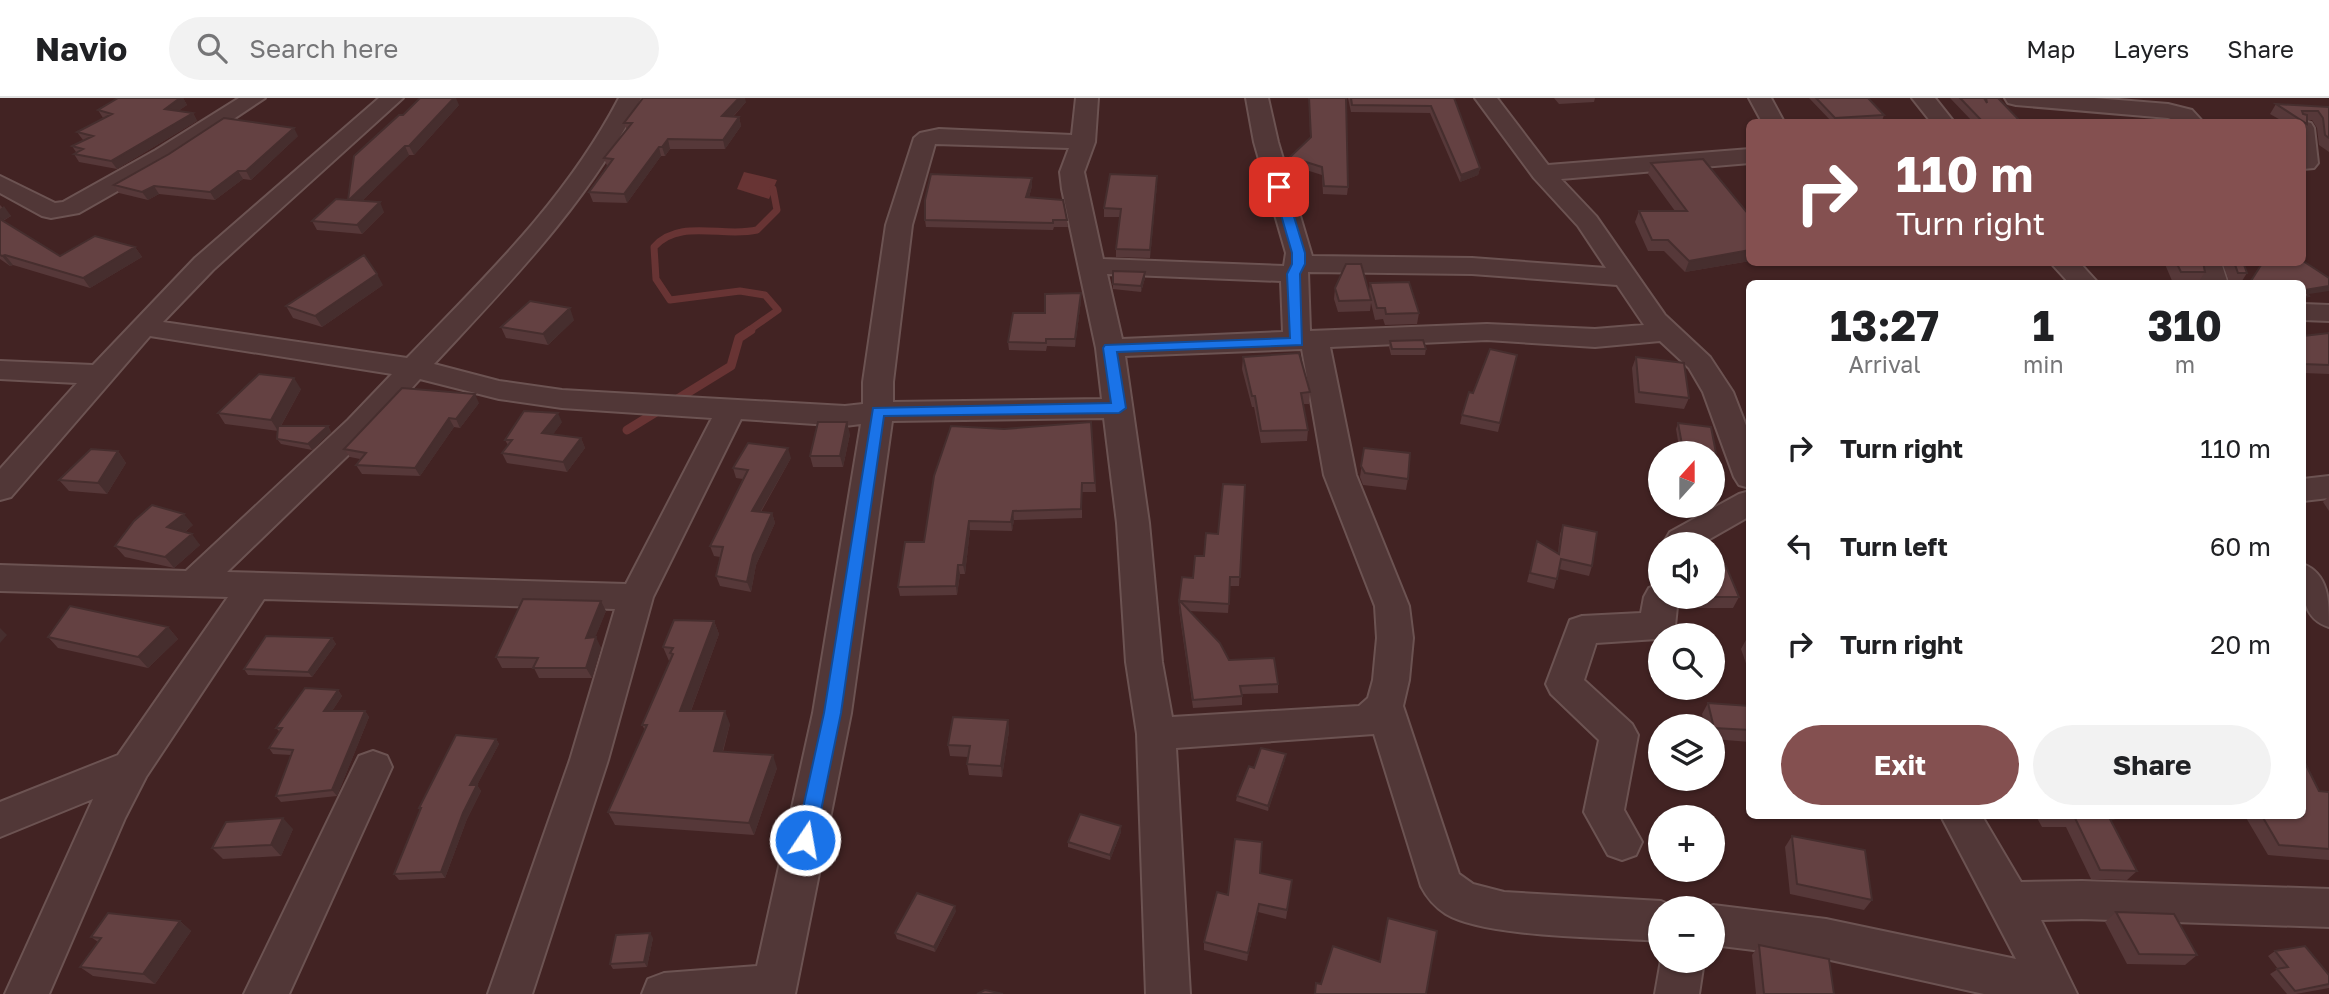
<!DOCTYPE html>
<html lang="en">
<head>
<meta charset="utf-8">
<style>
  :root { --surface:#fff; --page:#f2f2f2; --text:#202124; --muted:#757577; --line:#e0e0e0; --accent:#845050 }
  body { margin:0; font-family:"Golos Text",sans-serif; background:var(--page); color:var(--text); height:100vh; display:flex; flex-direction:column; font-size:26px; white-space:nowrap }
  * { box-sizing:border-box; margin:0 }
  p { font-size:23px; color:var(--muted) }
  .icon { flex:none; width:38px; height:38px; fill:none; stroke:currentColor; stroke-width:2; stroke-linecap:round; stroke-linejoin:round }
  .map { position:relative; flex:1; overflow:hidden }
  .side { position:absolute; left:1746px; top:182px; width:560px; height:539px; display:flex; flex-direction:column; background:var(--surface); border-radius:10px; box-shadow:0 2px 5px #0004 }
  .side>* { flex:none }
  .banner { position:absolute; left:1746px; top:21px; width:560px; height:147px; border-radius:10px; box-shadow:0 2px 5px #0004; background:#845050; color:#fff; overflow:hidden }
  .needle { width:46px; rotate:21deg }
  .controls { position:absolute; left:1648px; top:343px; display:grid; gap:14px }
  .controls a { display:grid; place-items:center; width:77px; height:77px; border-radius:50%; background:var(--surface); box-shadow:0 2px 5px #0004; font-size:35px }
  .pin { position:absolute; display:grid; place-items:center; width:60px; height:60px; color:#fff; margin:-30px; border-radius:14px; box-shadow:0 4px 10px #0006 }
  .me { position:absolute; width:77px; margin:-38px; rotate:12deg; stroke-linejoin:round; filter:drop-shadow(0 0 5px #0008) }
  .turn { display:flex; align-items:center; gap:24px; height:147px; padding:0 35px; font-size:32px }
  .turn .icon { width:91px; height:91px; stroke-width:2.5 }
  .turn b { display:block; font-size:49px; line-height:60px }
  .eta { display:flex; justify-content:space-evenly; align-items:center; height:119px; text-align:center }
  .eta b { font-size:42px; font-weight:700; line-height:49px }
  .cta { display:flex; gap:14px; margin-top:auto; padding:14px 35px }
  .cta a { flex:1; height:80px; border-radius:42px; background:var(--accent); color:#fff; font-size:28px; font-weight:700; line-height:80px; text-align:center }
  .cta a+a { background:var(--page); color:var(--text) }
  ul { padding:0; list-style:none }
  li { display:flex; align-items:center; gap:21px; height:98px; padding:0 35px }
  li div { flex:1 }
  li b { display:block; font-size:26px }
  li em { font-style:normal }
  header { display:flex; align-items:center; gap:42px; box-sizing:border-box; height:98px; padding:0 35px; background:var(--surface); border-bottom:2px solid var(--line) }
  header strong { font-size:33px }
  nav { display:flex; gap:38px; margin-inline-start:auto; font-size:24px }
  .search { width:490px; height:63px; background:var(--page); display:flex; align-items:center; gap:18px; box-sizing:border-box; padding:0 24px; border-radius:38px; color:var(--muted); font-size:26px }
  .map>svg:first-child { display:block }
</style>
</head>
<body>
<header>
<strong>Navio</strong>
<div class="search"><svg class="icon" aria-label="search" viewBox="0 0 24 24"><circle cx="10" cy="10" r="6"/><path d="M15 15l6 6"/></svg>Search here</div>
<nav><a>Map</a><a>Layers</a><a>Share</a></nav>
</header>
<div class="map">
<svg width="2329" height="896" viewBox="0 0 2329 896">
  <rect width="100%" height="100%" fill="#422323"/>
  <path fill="#683434" d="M744 74 777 82 769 101 737 91Z"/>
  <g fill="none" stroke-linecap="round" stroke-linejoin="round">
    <path stroke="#683434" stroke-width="7" d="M748 233 778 212 765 197 740 193 670 202 656 181 654 149C679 120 724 140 757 132L777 112 773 91"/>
    <path stroke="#683434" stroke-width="9" d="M627 332 731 268 739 240 751 232"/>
    <g stroke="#6c5352" stroke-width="4">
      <path id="minor" d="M239 0H265L172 62 79 115 51 120 42 118 0 95V78L55 105 63 104 156 52Z
        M379 0H403L213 172 163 224 407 260C485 179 566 102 619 0H641C590 103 511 183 434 266L499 283 562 292 845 308 863 306V284L886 127 914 40 920 35 939 31 1072 37 1076 0H1098L1095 44 1084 74 1103 161 1284 168 1286 155 1254 44 1246 0H1268L1278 44 1312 158 1472 160 1606 170 1578 128 1534 80 1475 0H1497L1548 67 1750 51V65L1561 81 1596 118 1665 217 1710 259 1733 294 1750 338V390L1739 387 1734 379 1703 294 1689 270 1660 243 1595 249 1487 242 1330 249 1356 377 1409 508 1413 540 1409 582 1403 608 1459 776 1473 786 1504 794 1661 803 1677 810H1661V843C1610 839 1486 840 1446 816 1434 808 1427 800 1421 788L1374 636 1176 650 1190 896H1146L1137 636 1126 564 1117 425 1104 320 892 323 851 615 795 896H642L648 881 664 875 757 868 813 615 861 326 845 328 741 321 653 499 608 662 532 896H488L570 662 615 511 264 501 146 679 125 720 49 896H5L93 701 0 739V704L118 657 228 499 0 493V467L186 473 348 322 392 276 150 238 11 399 0 402V371L77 285 0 281V263L93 267 195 160ZM935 46 1069 50 1060 74 1062 91 1096 250 1102 301 893 304V284L912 127ZM1308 174 1472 176 1617 187 1644 227 1595 231 1487 226 1310 233ZM1107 176 1281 183 1283 234 1122 241ZM1302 251 1324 377 1375 508 1377 540 1373 582 1368 600 1359 608 1172 619 1162 564 1149 425 1125 258ZM420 281 499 301 562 310 712 320 626 486 227 474 370 336Z
        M1749 0H1771L1784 24H1762Z
        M1912 0H1935L1954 24H1931Z
        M2005 0H2094L2168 6 2192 12 2203 24H2179L2168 20 2016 7 2008 5Z
        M2303 23 2311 25 2314 30 2318 65 2314 70 2303 71V24H2298Z
        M2050 164H2079L2099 186H2070Z
        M2195 164H2221L2228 186H2201Z
        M2303 206 2329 207V223L2303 222Z
        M2329 378V400L2303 403V381Z
        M1750 393V418L1701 446H1663L1670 434 1739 396Z
        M2303 466C2329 476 2329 503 2329 529 2300 520 2303 492 2303 466Z
        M1661 486V499H1678L1675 528 1670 537H1661L1657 541 1596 545 1584 582 1632 626 1638 637 1624 712 1642 744 1636 757 1622 762 1608 757 1584 714 1599 642 1551 596 1546 586 1570 522 1582 518 1641 515 1644 499 1649 490Z
        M373 653 387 658 392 669 289 896H244L359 658Z
        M1941 718H1982L2021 784 2082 783 2329 791V829L2082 821 2041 822 2077 896H1984L1826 861 1713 847V810H1705L1713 807 1826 821 2016 861Z
        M1661 862 1704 863 1699 896H1655Z"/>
    </g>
    <use href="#minor" fill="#513737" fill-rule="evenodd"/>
  </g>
  <path fill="#563839" d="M118 0H183L187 7 178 13 193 15 197 23 117 71 79 64 74 56 76 54 72 48 83 42 77 34 103 20 98 12Z
    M1309 0 1348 89 1347 97 1323 96 1322 77 1290 67V59L1310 40Z
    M1348 0H1454L1480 70 1478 77 1460 84 1430 15 1351 14Z
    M1554 0H1595L1594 4 1559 6Z
    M1809 0H1868L1884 17 1882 23 1832 24Z
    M1950 0H1998L2021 24H1973Z
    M746 4 733 19H739L741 28 725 51H670L665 58H661L627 105 593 104 589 94 607 68 604 60 627 32 624 25Z
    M2276 6 2329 9V54L2319 47 2317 30 2312 22H2307V26L2303 31V24H2284L2270 16Z
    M459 7 414 57H409L362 103 384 114 362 136 317 132 312 123 348 102 403 17Z
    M298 38 251 82 243 81 215 102 159 96 148 102 119 95 114 87Z
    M1651 65 1750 118V163L1685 174 1664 153H1648L1635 124 1639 113H1675L1648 76Z
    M1032 80V88L1029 99 1067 122 1068 129H1054L1053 132 926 129 925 122Z
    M1157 86 1150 160 1116 159V151L1120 119H1104V110Z
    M0 107 11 118 3 123 60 158 135 149 142 159 90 190 13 167 10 168 0 161Z
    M2164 164H2203L2205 174 2198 185H2173Z
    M2222 164H2243L2247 175 2240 186H2230Z
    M1113 173 1145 174V180L1141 194 1113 191Z
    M1370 185 1419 215 1417 226 1385 227 1383 221 1375 222 1371 205 1370 213 1338 214 1334 201 1335 190 1369 195Z
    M383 187 322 229 293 220 286 208Z
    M1081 195V202L1075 249 1047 248 1046 253 1009 252 1008 244 1045 215Z
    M574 222 548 247 506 240 501 229Z
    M2329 235V276L2303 275V238Z
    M1390 243 1426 251 1425 257H1391L1389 249Z
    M1517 257 1498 334 1460 326 1462 317 1473 295Z
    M1243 259 1310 294 1309 306H1303L1308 332 1307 343 1261 345 1254 309H1252L1242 271Z
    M1636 259 1689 300 1684 311 1635 305 1632 270Z
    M301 291 281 328H328L331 334 312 352 281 346 277 341 278 333 225 326 218 315Z
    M479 305 460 330 454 329 420 378 362 376 356 367 360 361 350 359 344 351Z
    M562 324 553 336 581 340 585 350 567 374 507 365 502 355 508 347 505 342Z
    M1091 324 1096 394H1082V420L1014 422 1012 433 970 432 965 476H960L957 497 900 498 898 489 924 444 1004 331Z
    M1678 325 1716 355 1714 361 1713 355H1680L1676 331Z
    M850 336 843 369H813L810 358Z
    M1364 350 1408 381 1406 392 1363 387 1360 379Z
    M118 353 126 365 107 396 69 393 59 382Z
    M791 360 761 414 772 415 775 425 756 467 751 494 720 488 716 478 720 459 714 458 710 448 743 381 736 380 733 370Z
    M1245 387 1239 488H1230L1228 515 1189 513 1229 562 1278 586V595L1242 596V607L1193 610 1179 512V503L1204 458 1218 436Z
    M2329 398V413L2323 404Z
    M193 427 185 434 200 447 174 470 125 459 115 448Z
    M1563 427 1592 468 1589 478 1559 471 1554 491 1527 484 1537 443 1558 455 1560 436Z
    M1683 499H1739L1733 510H1687Z
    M606 513 595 539 601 550 592 580H539L534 570H502L496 559Z
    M714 523 719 536 691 613 730 626 723 654 777 670 754 737 615 727 608 714 645 632 642 627 670 563H669L663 549Z
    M168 529 178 541 148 570 58 550 48 539Z
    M332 540 336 546 312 579 248 577 244 571Z
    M1747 540H1750V577L1741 551Z
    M338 592 342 598 332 613H365L369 619 337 698 281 704 276 698 291 657 273 656 269 650 280 634 276 630Z
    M1708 605 1750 608V644L1713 641V628H1705L1702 616Z
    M1008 622 1009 633 1002 679 969 677 967 666 968 659 950 658 948 647Z
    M496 641 499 646 477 687 481 693 467 721 445 780 399 782 394 776 420 712 419 710Z
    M1285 662 1268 713 1236 703 1237 698Z
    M2329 694V762L2268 757 2245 718H2303Z
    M2036 718H2111L2113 721 2111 724 2137 773 2127 782 2091 781 2066 729H2042Z
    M293 731 281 758 223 761 212 750Z
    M1121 734 1110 762 1068 749V744Z
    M1792 738 1872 802 1864 812 1790 796 1785 749Z
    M1260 775 1292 782 1286 821 1258 814 1247 863 1204 852V844L1228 797Z
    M956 813 935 854 897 841 895 835Z
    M2116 814 2197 857 2185 867 2127 866 2105 824Z
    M180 823 191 833 155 886 93 878 80 869 98 844 91 839Z
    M653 840 647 869 613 871 610 866Z
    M1759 847 1834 896H1756L1752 857Z
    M2275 853 2329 877V890L2296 896H2287L2270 876 2278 871 2268 858Z"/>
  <path fill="#462e2e" d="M180 0H183L187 7 169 19 165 11Z
    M454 0H456L459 7 414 57 409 48Z
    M739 0H745L746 4 725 27 722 18Z
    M193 15 197 23 117 71 111 63Z
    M739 19 741 28 725 51 723 42Z
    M294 30 298 38 251 82 246 73Z
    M668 41 670 51 665 58 662 49Z
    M405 48 409 57 354 111 349 102Z
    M659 49 661 58 627 105 624 96Z
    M1480 70 1478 77 1460 84 1461 77Z
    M238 73 243 81 215 102 210 94Z
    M1157 78V86L1150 160V152Z
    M1032 80V88L1027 107 1026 99Z
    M154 88 159 96 148 102 142 94Z
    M380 104 384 114 362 136 357 127Z
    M4 108 11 118 0 124V111Z
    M135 149 142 159 90 190 83 180Z
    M1750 152V163L1685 174 1689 163Z
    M5 157 13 167 10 168 2 158Z
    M1145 174V180L1141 194V188Z
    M377 176 383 187 322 229 315 218Z
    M2329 188V193L2303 197 2305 192Z
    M1081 195V202L1075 249V241Z
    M570 210 574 222 548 247 543 236Z
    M294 280 301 291 278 333 271 322Z
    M475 296 479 305 460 330 456 321Z
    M558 315 562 324 547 345 542 335Z
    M449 320 454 329 420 378 415 370Z
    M847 324 850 336 843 369 840 358Z
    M328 328 331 334 312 352 308 346Z
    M581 340 585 350 567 374 563 364Z
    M788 350 791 360 755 423 752 413Z
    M118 353 126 365 107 396 98 385Z
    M1013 413 1014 422 1012 433 1011 424Z
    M772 415 775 425 756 467 751 494 747 484 753 457Z
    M184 416 193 427 176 441 167 429Z
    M969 423 970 432 965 476 963 467Z
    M192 436 200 447 174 470 165 459Z
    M958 467 960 476 957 497 956 488Z
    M601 503 606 513 591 550 586 540Z
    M714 523 719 536 686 626 680 613Z
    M168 529 178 541 148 570 138 559Z
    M0 530 7 537 0 545Z
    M596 539 601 550 592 580 586 570Z
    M332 540 336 546 312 579 308 574Z
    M338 592 342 598 328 619 324 613Z
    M365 613 369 619 337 698 332 692Z
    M725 613 730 626 719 666 714 653Z
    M1008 622 1009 633 1002 679 1001 668Z
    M496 641 499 646 474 693 470 687Z
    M1286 656 1285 662 1268 713V708Z
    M773 657 777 670 754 737 749 725Z
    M477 687 481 693 467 721 445 780 441 774 463 715Z
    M283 720 293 731 281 758 271 747Z
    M1121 728V734L1110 762V757Z
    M1259 806 1258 814 1247 863 1248 855Z
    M955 808 956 813 935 854 934 849Z
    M180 823 191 833 155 886 143 876Z
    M650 835 653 840 647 869 644 864Z"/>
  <path fill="#644142" stroke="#462e2e" stroke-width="2" d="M118 0H180L165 11 193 15 111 63 74 56 83 51 72 48 93 38 77 34 112 16 98 12Z
    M420 0H454L409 48H405L349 102 380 104 357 127 312 123 336 101 348 102 354 58 399 17H403Z
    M643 0H739L722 18 739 19 723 42 668 41 662 49H659L624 96 589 94 613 61 604 60 632 25H624Z
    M1309 0H1346L1348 89 1324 88 1322 69 1290 59 1311 39Z
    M1351 0H1454L1480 70 1461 77 1431 8 1352 7Z
    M1816 0H1868L1884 17 1835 20Z
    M1960 0H1984L1987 5 1986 0H1998L2021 24H1983Z
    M2276 6 2329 9V40L2325 37 2323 20 2318 13H2302L2303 16 2307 17V26Z
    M224 20 294 30 246 73H238L210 94 154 88 142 94 114 87 169 56Z
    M1703 61 1750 118V152L1689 163 1668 142H1652L1639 113H1687L1651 65Z
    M931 76 1032 80 1026 99 1063 102 1067 122H1053V125L925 122V102Z
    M1110 76 1157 78 1150 152 1116 151 1121 111 1104 110Z
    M0 121 60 158 95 138 135 149 83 180 5 157 2 158 0 157Z
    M364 157 377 176 315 218 286 208Z
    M2303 163 2329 180V188L2305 192 2309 198 2305 199H2303V186H2249L2263 164H2303Z
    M2176 164H2203L2205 174H2181Z
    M2234 164H2243L2247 175H2238Z
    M1346 166H1361L1371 202 1339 203 1335 190Z
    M1113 173 1145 174 1141 188 1113 186Z
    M1409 184 1419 215 1386 216 1385 210H1377L1370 185Z
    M1081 195 1075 241H1046V245L1008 244 1013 215H1045V196Z
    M530 203 570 210 543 236 501 229Z
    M2329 235V267L2303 266V238Z
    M1423 242 1426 251H1392L1390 243Z
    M1490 251 1517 257 1500 325 1462 317 1469 294 1473 295Z
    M1299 255 1310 294 1301 295 1308 332 1261 333 1255 298H1252L1243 259Z
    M1636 259 1684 265 1689 300 1639 294Z
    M259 276 294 280 271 322 218 315Z
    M402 290 475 296 456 321 449 320 415 370 356 367 366 355 344 351Z
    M524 313 558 315 542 335 581 340 563 364 502 355 512 342H505Z
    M818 324H847L840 358H810Z
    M1091 324 1095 385H1082L1081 411 1013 413 1011 424 969 423 963 467H958L956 488 898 489 905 444H924L934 378 951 328 1004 331Z
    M1678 325 1711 329 1716 355 1683 352Z
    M278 328H328L308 346 277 341Z
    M748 345 788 350 752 413 772 415 753 457 747 484 716 478 723 449 710 448 748 372 733 370Z
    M1364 350 1410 355 1408 381 1365 375 1361 368Z
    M91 351 118 353 98 385 59 382Z
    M1223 386 1245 387 1240 479H1230L1229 506 1180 503 1220 545 1229 562 1274 560 1278 586 1240 588 1242 598 1193 602 1179 503 1182 479 1193 480 1195 458H1204L1206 435 1218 436Z
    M152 407 184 416 167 429 192 436 165 459 115 448 134 423Z
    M1563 427 1597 434 1592 468 1561 461 1557 481 1530 475 1537 443 1559 456Z
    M1713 468H1726L1739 499H1713Z
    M523 501 601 503 586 540 596 539 586 570H533L538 560 496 559Z
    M70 508 168 529 138 559 48 539Z
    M674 522 714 523 680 613H725L714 653 773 657 749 725 608 714 647 627H642L673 556 670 555 673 550 663 549Z
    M266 538 332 540 308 574 244 571Z
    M305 590 338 592 324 613H365L332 692 276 698 293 652 269 650 282 630H276Z
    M1708 605 1750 608V632L1714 630Z
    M953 619 1008 622 1001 668 967 666 970 648 948 647Z
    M456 637 496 641 470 687H477L463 715 441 774 394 776 421 710H419Z
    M1261 650 1286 656 1268 708 1237 698 1249 668 1254 670Z
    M2303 661 2319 693 2329 694V751L2279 747 2262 718H2303Z
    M1080 716 1121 728 1110 757 1068 744Z
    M2049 718H2111L2113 721H2110L2137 773 2100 772 2075 720H2050Z
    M283 720 271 747 212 750 226 724Z
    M1792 738 1865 752 1872 802 1797 786Z
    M1235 741 1262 744 1260 775 1292 782 1287 812 1259 806 1248 855 1204 844 1217 794 1228 797Z
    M917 795 955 808 934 849 895 835Z
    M2116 814 2174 816 2197 857 2139 856Z
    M108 815 180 823 143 876 80 869 101 840 91 839Z
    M1388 820 1437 833 1426 896H1315L1316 885 1321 886 1333 848 1380 864Z
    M650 835 644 864 610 866 616 837Z
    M1759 847 1829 861 1834 896H1764Z
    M2305 848 2329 877V886L2295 893 2277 871 2288 869 2275 853Z
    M985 892 1003 896H977Z"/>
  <path fill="#1a73e8" stroke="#114b97" stroke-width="2" d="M1279 85 1285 89 1305 155V166L1300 176 1302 247 1117 254 1126 310 1119 315 884 318 841 615 815 742 812 748 805 750 798 748 796 742 824 615 873 310 1111 305 1103 250 1105 247 1290 240 1287 176 1292 166V155L1273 89Z"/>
</svg>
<div class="controls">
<a><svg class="needle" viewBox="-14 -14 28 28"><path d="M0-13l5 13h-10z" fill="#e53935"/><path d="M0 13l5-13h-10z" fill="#757577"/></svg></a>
<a><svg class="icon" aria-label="sound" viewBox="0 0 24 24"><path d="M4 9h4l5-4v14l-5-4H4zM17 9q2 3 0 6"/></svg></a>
<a><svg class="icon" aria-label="search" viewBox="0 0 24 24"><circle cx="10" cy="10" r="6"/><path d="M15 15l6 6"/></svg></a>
<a><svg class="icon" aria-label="layers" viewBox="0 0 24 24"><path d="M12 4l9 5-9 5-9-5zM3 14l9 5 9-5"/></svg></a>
<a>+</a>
<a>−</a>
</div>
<div class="pin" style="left:1279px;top:89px;background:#d93025"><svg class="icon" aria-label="arrive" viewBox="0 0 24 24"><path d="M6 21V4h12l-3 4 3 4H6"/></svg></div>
<svg class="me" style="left:805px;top:742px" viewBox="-20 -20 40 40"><circle r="17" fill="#1a73e8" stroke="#fff" stroke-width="3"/><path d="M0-11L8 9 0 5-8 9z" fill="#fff"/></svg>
<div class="banner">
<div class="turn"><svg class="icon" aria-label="right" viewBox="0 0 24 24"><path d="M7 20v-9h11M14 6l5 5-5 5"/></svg><div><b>110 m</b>Turn right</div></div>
</div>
<section class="side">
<div class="eta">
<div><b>13:27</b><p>Arrival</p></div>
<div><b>1</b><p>min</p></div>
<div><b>310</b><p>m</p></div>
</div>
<ul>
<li><svg class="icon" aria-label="right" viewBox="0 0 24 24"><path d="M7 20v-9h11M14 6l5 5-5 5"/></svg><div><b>Turn right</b></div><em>110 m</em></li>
<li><svg class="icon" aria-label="left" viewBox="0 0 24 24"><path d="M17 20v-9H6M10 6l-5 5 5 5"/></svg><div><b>Turn left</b></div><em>60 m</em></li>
<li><svg class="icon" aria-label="right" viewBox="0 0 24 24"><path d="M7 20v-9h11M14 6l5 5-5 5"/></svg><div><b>Turn right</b></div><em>20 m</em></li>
</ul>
<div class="cta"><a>Exit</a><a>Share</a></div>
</section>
</div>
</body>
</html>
